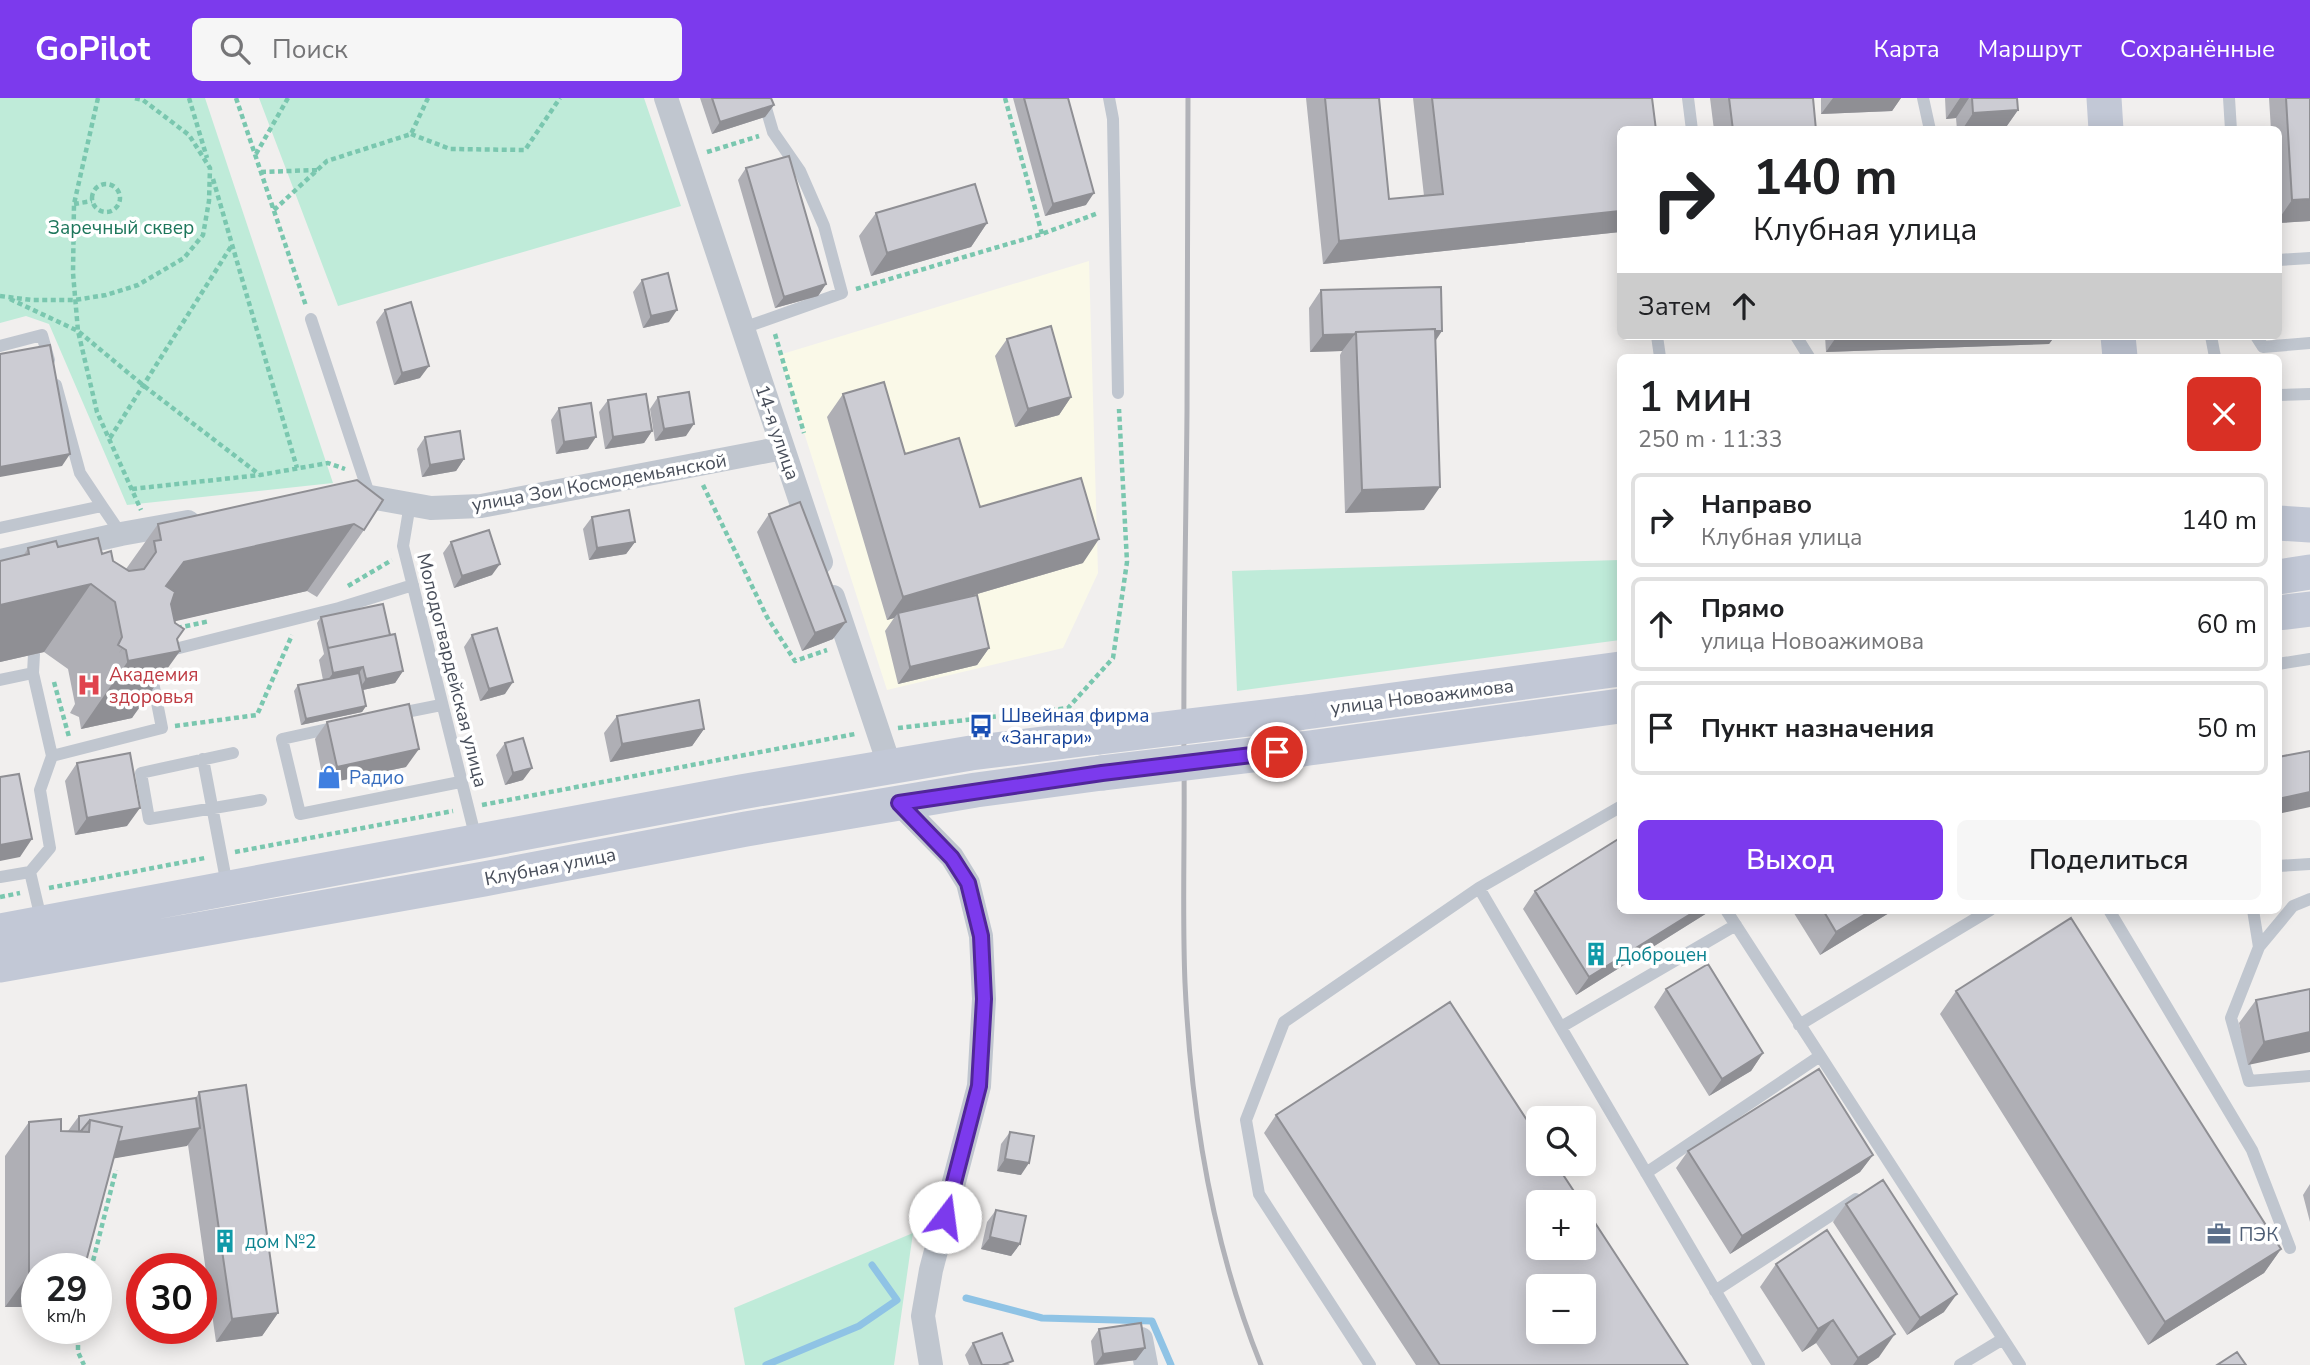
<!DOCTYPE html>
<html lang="ru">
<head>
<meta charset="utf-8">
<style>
  :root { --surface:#fff; --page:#f6f6f6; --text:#202124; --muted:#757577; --line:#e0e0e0; --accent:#7c3aed }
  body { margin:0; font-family:"Nunito Sans",sans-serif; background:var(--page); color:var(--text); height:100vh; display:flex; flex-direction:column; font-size:26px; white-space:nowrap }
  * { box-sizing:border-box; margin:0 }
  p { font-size:23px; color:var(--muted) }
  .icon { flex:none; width:38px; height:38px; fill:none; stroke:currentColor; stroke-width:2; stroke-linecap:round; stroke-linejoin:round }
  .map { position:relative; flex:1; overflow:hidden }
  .sheet { position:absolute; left:1617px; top:256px; width:665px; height:560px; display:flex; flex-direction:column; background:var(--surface); border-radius:10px; box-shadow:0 4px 18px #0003 }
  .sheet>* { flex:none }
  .banner { position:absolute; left:1617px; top:28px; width:665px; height:214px; border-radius:10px; box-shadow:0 4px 18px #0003; background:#fff; color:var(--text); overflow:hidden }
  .buttons { position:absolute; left:1526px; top:1008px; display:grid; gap:14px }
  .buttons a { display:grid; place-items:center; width:70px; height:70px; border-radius:10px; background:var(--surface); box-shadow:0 4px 18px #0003; font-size:35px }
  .speed { position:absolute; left:21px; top:1155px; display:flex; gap:14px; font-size:35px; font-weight:700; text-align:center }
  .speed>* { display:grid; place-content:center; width:91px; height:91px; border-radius:50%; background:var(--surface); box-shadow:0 4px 18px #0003; line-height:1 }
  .speed small { font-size:18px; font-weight:400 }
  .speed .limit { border:10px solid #d22; background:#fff; color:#111 }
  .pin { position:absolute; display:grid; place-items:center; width:60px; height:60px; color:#fff; margin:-30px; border:4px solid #fff; border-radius:50%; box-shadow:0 2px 7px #0007 }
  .me { position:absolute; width:77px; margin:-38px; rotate:15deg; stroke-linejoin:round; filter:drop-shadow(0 0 5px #0008) }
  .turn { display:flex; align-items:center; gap:24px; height:147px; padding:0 21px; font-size:32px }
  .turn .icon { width:91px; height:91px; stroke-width:2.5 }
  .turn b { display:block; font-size:49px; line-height:60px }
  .then { display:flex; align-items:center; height:66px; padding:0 21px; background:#0003; gap:14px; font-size:26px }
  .round { display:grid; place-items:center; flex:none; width:74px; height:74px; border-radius:10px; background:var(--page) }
  .summary { display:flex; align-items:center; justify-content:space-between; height:119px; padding:0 21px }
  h1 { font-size:42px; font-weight:600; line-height:52px }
  .primary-button { display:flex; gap:14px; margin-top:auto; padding:14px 21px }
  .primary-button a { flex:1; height:80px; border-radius:10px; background:var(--accent); color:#fff; font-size:28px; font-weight:600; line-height:80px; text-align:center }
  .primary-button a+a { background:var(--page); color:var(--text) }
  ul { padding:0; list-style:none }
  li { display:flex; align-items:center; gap:21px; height:94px; margin:0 14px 10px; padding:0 7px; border:4px solid var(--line); border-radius:10px }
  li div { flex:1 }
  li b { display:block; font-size:26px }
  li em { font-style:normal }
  header { display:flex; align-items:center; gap:42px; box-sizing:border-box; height:98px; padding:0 35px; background:var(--accent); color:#fff }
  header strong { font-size:33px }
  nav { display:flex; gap:38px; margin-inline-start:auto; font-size:24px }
  .search { width:490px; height:63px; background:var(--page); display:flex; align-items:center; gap:18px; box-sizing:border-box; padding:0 24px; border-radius:10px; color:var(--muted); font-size:26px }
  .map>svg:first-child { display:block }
</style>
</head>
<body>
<header>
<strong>GoPilot</strong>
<div class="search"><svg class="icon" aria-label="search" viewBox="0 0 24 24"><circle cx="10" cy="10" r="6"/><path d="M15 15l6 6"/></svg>Поиск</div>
<nav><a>Карта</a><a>Маршрут</a><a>Сохранённые</a></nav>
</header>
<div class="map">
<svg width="2310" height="1267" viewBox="0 0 2310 1267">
  <rect width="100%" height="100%" fill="#f1efee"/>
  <path fill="#faf9e8" d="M1089 163 1098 475 1063 550 887 592 779 257Z"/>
  <path fill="#bfebd9" d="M0 0H205L333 385 127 407 49 226 26 218 0 225Z
    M259 0H644L681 108 338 208Z
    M1620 462V542L1237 593 1232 473Z
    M913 1135 894 1267H745L734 1210Z"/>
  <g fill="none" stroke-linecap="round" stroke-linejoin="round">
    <path stroke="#8fc3e5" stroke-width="7" d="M966 1200 1042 1220 1152 1223 1171 1267
      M766 1267 859 1228 897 1202 872 1167"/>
    <path stroke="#7ac7af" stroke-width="4.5" stroke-dasharray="5 3.5" stroke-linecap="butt" d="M98 0 74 106 73 175 78 233 97 314 141 412
      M189 0 207 60
      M236 0 306 208
      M1005 0 1042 136
      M411 36 450 51 525 52 560 0
      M707 54 759 38
      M256 56 288 0
      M261 74 317 72
      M213 81 297 370
      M92 100a14 14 0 1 1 28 0a14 14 0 1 1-28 0Z
      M74 106 92 103
      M274 112 327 63 411 36 428 0
      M856 191 1042 136 1098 115
      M0 198 32 202H75L106 197 138 187 184 160 203 137 209 103 210 70 189 37 143 2 133 0
      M10 201 78 233 144 288 260 377
      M775 236 804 335
      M110 340 232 147
      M703 387 767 519 795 563 827 552
      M132 391 260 377 328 365 345 371
      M348 488 392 462
      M177 530 210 523
      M54 584 69 639
      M175 628 257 617 292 537
      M898 630 1068 610 1113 560 1127 464 1119 311
      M482 707 855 636
      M235 754 453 713
      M49 790 205 760
      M0 799 20 795
      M91 1171 116 1072
      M78 1230V1254L84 1267"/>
    <path stroke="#c0c6cf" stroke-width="12" d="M1109 0 1113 21 1118 295
      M1688 0 1692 32
      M1923 0 1930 32
      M2229 0 2231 32
      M2278 162 2310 160
      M311 221 370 399
      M743 230 842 195 824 128 800 73 773 34 763 0
      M1657 238 1660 259
      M1796 238 1809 259
      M2211 238 2215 259
      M2256 238 2263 249 2310 245
      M0 248 42 237 49 262
      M56 287 80 375 102 408
      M2278 297 2310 296
      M410 406 403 448 476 741
      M0 430 102 408 121 436
      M163 554 339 510 413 487
      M2278 566 2310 561
      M33 575 34 556
      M0 582 33 575 52 658 162 630 151 574
      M396 616 441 607
      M337 629 282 641 300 716 460 684
      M233 655 141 675 149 721 261 702
      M203 661 227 787
      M2278 768 2310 766
      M0 779 30 774
      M1479 790 1759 1267
      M2310 801 2293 808 2259 849 2231 920 2249 983 2310 978
      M1726 812 2020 1267
      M2109 812 2252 1052 2290 1150
      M2253 812 2259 849
      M42 825 30 774 50 750 40 692 52 658
      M1799 927 1990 812
      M1561 929 1736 827
      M1646 1075 1820 958
      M1715 1193 1856 1101
      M1370 1267 1259 1096 1246 1022 1284 924 1479 790 1620 709
      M1960 1267 2003 1241"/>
    <path stroke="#c0c6cf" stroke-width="24" d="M666 0 821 464
      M352 401 370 399 431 410 481 408 783 350
      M0 463 121 436 188 424
      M833 499 890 669
      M899 705 952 759 968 785 981 838 984 901 979 988 931 1172 923 1218 931 1267
      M1141 1241 1146 1267"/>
    <path stroke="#c2c8d6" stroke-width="35" d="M2104 0 2106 32
      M2118 238 2120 259
      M2278 425 2310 427
      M2278 479 2310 474
      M2278 515 2310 511
      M1298 615 1620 571
      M1302 651 1620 608
      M0 833 741 694 971 655 1098 639
      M0 867 484 781 746 731 976 692 1102 675"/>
    <path stroke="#b1b2b8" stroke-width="5" d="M1188 0C1187 105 1188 210 1187 314 1186 432 1183 549 1184 667 1185 740 1182 813 1185 885 1191 1015 1212 1146 1261 1267"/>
    <path stroke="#c2c8d6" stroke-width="35" d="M1098 639 1298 615
      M1102 675 1302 651"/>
  </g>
  <path fill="#afafb5" d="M700 0H771L774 7 765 19 712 36Z
    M1013 0H1068L1086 107 1045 118Z
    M1306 0H1379L1389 101 1424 98 1413 0H1652L1620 32V134L1323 166Z
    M1710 0H1813L1816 32H1714Z
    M1821 0H1901L1892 13 1821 16Z
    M1945 0H2017L2018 12 2004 32H1957L1956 20 1946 21Z
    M2269 0H2310V123L2278 125V32H2271Z
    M746 70 826 186 818 198 775 210 738 82Z
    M876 115 987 125 971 149 871 178 859 138Z
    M642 182 669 224 643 230 633 194Z
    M1321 192 1435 243 1424 412 1345 415 1340 257 1342 253 1310 254 1309 210Z
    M385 212 420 280 394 287 376 224Z
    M1825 238H2055L2049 246 1826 254Z
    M1007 241 1071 299 1059 317 1015 329 995 258Z
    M843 296 905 356 980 409 1083 465 964 500 989 550 977 567 898 586 885 533 894 520 887 522 827 319Z
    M658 299 686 338 655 343 650 311Z
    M608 302 652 333 644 345 605 351 599 314Z
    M559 310 588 351 556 356 551 322Z
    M425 339 464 361 456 373 422 379 417 351Z
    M357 382 364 432 317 499 307 493 174 523 132 620 81 631 79 619 70 615 75 606 68 571 44 554 0 564V463L23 458 28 450 58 449 102 456 126 471 158 426Z
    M769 416 833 541 802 553 757 434Z
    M592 419 635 444 626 456 589 462 583 431Z
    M451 444 492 477 454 490 443 455Z
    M321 519 403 573 395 585 363 592 366 608 362 614 301 627 294 593 298 587 323 582 319 562 324 556 317 525Z
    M472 537 505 596 480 603 464 549Z
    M617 618 704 631 692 648 610 664 604 635Z
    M327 624 406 669 324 686 315 641Z
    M505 645 523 682 505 687 496 657Z
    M77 665 127 728 75 737 65 683Z
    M1535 793 1707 815 1576 897 1523 811Z
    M1792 812H1894L1820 857Z
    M1666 891 1763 955 1751 973 1709 998 1654 909Z
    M2310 891 2248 967 2239 925 2256 902Z
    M1956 893 2281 1151 2264 1175 2148 1247 1940 916Z
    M199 994 278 1215 262 1238 216 1244 188 1047 114 1060 33 1209H5V1058L29 1024 61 1033H68L79 1018 196 1000Z
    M1276 1017 1688 1267H1416L1264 1035Z
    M1010 1034 1021 1077 997 1073 1001 1046Z
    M1688 1053 1873 1057 1860 1074 1730 1156 1676 1070Z
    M2310 1086V1124L2303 1097Z
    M1846 1106 1944 1214 1907 1237 1833 1124Z
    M996 1112 1020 1146 1011 1158 981 1151 987 1124Z
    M1776 1166 1879 1259 1867 1267H1831L1816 1245 1802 1254 1760 1189Z
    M1099 1231 1136 1262 1102 1267H1094L1091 1243Z
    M973 1245 1010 1267H969L965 1257Z"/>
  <path fill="#8f8f94" d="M1833 0H1901L1892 13 1821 16Z
    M1960 0H1969L1956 20 1946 21Z
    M774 7 765 19 712 36 720 24Z
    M2018 12 2004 32H1962L1973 15Z
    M1094 95 1086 107 1045 118 1053 106Z
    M2310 101V123L2278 125V122L2292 102Z
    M1620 113V134L1323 166 1339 143Z
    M987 125 971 149 871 178 887 155Z
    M826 186 818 198 775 210 784 199Z
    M677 212 669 224 643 230 651 218Z
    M1442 233 1430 251 1356 236Z
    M1355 236 1342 253 1310 254 1323 237Z
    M1837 238H2055L2049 246 1826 254Z
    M429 268 420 280 394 287 402 275Z
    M1071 299 1059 317 1015 329 1028 311Z
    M694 326 686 338 655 343 664 331Z
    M652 333 644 345 605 351 613 339Z
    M596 339 588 351 556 356 564 344Z
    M70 356 62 368 0 379V369Z
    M464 361 456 373 422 379 430 367Z
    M1440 389 1424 412 1345 415 1362 392Z
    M354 426 307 493 137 532 119 555 166 488 184 464Z
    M1099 441 1083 465 898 519V515L894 520 887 522 903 499Z
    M635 444 626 456 589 462 597 450Z
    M500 466 492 477 454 490 462 478Z
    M91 486 44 554 0 564V507Z
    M846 524 833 541 802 553 815 535Z
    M989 550 977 567 898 586 910 569Z
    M180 553 132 620 81 631 128 563Z
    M363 569 355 581 324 587 333 575Z
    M403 573 395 585 358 593 366 581Z
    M513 584 505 596 480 603 489 591Z
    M366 608 362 614 301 627 306 621Z
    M704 631 692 648 610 664 622 646Z
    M419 651 406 669 324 686 337 669Z
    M532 670 523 682 505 687 513 675Z
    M2310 694V709L2278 716V701Z
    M140 710 127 728 75 737 87 720Z
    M32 741 20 759 0 763V747Z
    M1697 812H1710L1707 815 1576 897 1589 879Z
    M1872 812H1894L1820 857 1836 834Z
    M2310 934V954L2248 967 2264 944Z
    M1763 955 1751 973 1709 998 1722 981Z
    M200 1030 187 1048 99 1063 85 1039Z
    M1873 1057 1860 1074 1730 1156 1742 1138Z
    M1005 1061 1029 1065 1021 1077 997 1073Z
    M990 1139 1020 1146 1011 1158 981 1151Z
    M2281 1151 2264 1175 2148 1247 2165 1224Z
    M29 1176H37V1210L33 1209H5Z
    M1957 1196 1944 1214 1907 1237 1920 1220Z
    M278 1215 262 1238 216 1244 232 1221Z
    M1833 1222 1816 1245 1802 1254 1818 1231Z
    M1895 1236 1879 1259 1867 1267H1853L1858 1260Z
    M1145 1250 1136 1262 1095 1267 1103 1256Z"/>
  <path fill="#ccccd3" stroke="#8f8f94" stroke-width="2" fill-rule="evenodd" d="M712 0H771L774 7 720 24Z
    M1024 0H1068L1094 95 1053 106Z
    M1325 0H1379L1389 101 1443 96 1432 0H1652L1656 32H1620V113L1339 143Z
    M1729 0H1813L1816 32H1733Z
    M1972 0H2017L2018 12 1973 15Z
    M2286 0H2310V101L2292 102Z
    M789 58 826 186 784 199 746 70Z
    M975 86 987 125 887 155 876 115Z
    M668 175 677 212 651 218 642 182Z
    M1441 189 1442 233H1435V231L1356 234 1355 236 1323 237 1321 192Z
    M411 204 429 268 402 275 385 212Z
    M1051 228 1071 299 1028 311 1007 241Z
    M1435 231 1440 389 1362 392 1356 234Z
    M50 247 70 356 0 369V256Z
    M884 284 905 356 959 340 980 409 1081 380 1099 441 903 499 843 296Z
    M689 294 694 326 664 331 658 299Z
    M646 296 652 333 613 339 608 302Z
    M591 305 596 339 564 344 559 310Z
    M460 333 464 361 430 367 425 339Z
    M357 382 383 402 364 432 354 426 184 464 166 488 175 494 171 506 175 525 184 531 177 541 180 553 128 563 126 552 118 547 122 539 115 504 91 486 0 507V463L29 456 28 450 56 443 58 449 98 440 102 456 111 453 113 463 129 473 144 471 156 454 154 443 161 442 158 426Z
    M800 404 846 524 815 535 769 416Z
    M629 412 635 444 597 450 592 419Z
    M489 432 500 466 462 478 451 444Z
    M977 497 989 550 910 569 898 515Z
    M383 506 390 537 328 550 321 519Z
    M497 530 513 584 489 591 472 537Z
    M395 536 403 573 366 581 363 569 333 575 328 550Z
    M359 575 366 608 306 621 298 587Z
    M699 602 704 631 622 646 617 618Z
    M409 606 419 651 337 669 327 624Z
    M523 640 532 670 513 675 505 645Z
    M2310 653V694L2278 701V659Z
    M130 655 140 710 87 720 77 665Z
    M19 676 32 741 0 747V679Z
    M1620 740V812H1697L1589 879 1535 793Z
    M1823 812H1872L1836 834Z
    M2071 820 2281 1151 2165 1224 1956 893Z
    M1708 866 1763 955 1722 981 1666 891Z
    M2310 891V934L2264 944 2256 902Z
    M1450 904 1538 1039V1066H1556L1581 1104H1538V1150H1584V1108L1688 1267H1440L1276 1017ZM1538 1188H1584V1234H1538Z
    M1819 971 1873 1057 1742 1138 1688 1053Z
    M246 987 278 1215 232 1221 199 994Z
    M196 1000 200 1030 118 1044 122 1029 90 1022 81 1033H79V1018Z
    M61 1021V1033L89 1034 90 1022 122 1029 84 1171H37V1176H29V1024Z
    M1010 1034 1034 1038 1029 1065 1005 1061Z
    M1883 1082 1957 1196 1920 1220 1846 1106Z
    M996 1112 1026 1118 1020 1146 990 1139Z
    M1827 1132 1895 1236 1858 1260 1833 1222 1818 1231 1776 1166Z
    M1141 1225 1145 1250 1103 1256 1099 1231Z
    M1002 1235 1013 1263 1002 1267H982L973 1245Z
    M2237 1254 2246 1267H2217Z"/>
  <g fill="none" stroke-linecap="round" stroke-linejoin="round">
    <g stroke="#51269a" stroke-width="18">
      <path id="route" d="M945 1119 979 988 984 901 981 838 968 785 952 760 899 705 1102 675 1277 654"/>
    </g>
    <use href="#route" stroke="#7c3aed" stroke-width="12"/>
  </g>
  <defs>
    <g id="hospital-bare" transform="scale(1.89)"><path d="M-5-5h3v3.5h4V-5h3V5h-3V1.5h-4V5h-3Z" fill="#e0444e" stroke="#fff" stroke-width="2.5" paint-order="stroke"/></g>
    <g id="bus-bare" transform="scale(1.89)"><path d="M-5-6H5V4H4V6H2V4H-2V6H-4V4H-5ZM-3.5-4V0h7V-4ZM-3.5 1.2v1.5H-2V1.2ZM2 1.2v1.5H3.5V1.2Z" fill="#1a4fb4" stroke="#fff" stroke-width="2.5" paint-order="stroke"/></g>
    <g id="shop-bare" transform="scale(1.89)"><path d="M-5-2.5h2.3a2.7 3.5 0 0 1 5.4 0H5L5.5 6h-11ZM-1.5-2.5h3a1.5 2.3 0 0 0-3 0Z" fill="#3f7fe0" stroke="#fff" stroke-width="2.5" paint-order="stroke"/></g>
    <g id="building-bare" transform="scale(1.89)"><path d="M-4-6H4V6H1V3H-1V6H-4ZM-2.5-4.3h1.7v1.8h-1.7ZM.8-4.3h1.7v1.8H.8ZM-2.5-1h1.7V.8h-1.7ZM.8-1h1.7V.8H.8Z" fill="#0f9aa8" stroke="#fff" stroke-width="2.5" paint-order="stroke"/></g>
    <g id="office-bare" transform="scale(1.89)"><path d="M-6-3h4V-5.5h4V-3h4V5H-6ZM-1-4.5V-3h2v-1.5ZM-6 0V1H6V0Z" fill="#5c6f8a" stroke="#fff" stroke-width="2.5" paint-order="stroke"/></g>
  </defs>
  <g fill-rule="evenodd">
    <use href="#hospital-bare" x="89" y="587"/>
    <use href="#bus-bare" x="981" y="628"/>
    <use href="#shop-bare" x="329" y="679"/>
    <use href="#building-bare" x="1596" y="856"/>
    <use href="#office-bare" x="2219" y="1136"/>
    <use href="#building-bare" x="225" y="1143"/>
  </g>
  <g text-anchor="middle" stroke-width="7" stroke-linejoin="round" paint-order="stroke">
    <g font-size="19" fill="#1d765b" stroke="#fff">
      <text x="121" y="136">Заречный сквер</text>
    </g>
    <g font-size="19" fill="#484e5a" stroke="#fff">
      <text transform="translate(778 334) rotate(71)" y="7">14-я улица</text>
      <text transform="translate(599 384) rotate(-10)" y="7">улица Зои Космодемьянской</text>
      <text transform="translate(453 572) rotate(76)" y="7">Молодогвардейская улица</text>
      <text transform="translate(1422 598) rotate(-7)" y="7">улица Новоажимова</text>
      <text transform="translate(550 768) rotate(-11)" y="7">Клубная улица</text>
    </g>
    <g font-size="19" fill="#be3a42" stroke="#fff" text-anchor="start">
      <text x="109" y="583">Академия<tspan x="109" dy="22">здоровья</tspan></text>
    </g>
    <g font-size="19" fill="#164399" stroke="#fff" text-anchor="start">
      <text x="1001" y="624">Швейная фирма<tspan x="1001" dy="22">«Зангари»</tspan></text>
    </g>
    <g font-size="19" fill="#366cbe" stroke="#fff" text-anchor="start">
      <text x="349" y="686">Радио</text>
    </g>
    <g font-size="19" fill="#0d838f" stroke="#fff" text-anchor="start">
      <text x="1616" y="863">Доброцен</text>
      <text x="245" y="1150">дом №2</text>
    </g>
    <g font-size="19" fill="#4e5e75" stroke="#fff" text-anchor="start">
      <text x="2239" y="1143">ПЭК</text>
    </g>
  </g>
</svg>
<div class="buttons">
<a><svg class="icon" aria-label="search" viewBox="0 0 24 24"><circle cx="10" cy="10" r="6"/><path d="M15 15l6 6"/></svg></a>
<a>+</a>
<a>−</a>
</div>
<div class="speed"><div>29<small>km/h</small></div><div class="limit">30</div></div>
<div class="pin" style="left:1277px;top:654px;background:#d93025"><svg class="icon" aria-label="arrive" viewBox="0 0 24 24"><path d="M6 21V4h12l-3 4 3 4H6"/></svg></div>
<svg class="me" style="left:945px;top:1119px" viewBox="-20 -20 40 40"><circle r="19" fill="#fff"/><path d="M0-13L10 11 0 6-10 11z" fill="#7c3aed"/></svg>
<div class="banner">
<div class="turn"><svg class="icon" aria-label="right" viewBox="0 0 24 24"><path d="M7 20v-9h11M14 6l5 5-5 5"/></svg><div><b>140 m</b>Клубная улица</div></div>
<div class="then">Затем<svg class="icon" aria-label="ahead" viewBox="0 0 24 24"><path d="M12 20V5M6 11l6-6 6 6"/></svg></div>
</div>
<section class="sheet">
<div class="summary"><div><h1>1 мин</h1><p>250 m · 11:33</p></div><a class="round" style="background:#d93025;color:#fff"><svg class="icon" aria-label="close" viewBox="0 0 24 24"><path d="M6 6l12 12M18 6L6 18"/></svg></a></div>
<ul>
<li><svg class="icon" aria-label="right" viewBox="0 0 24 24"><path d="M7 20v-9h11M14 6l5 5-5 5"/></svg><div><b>Направо</b><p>Клубная улица</p></div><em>140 m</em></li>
<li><svg class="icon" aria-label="ahead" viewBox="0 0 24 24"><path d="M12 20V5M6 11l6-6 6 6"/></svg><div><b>Прямо</b><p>улица Новоажимова</p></div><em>60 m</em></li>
<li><svg class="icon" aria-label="arrive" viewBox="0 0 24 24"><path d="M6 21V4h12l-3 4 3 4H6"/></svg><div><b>Пункт назначения</b></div><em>50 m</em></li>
</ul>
<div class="primary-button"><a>Выход</a><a>Поделиться</a></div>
</section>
</div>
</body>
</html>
